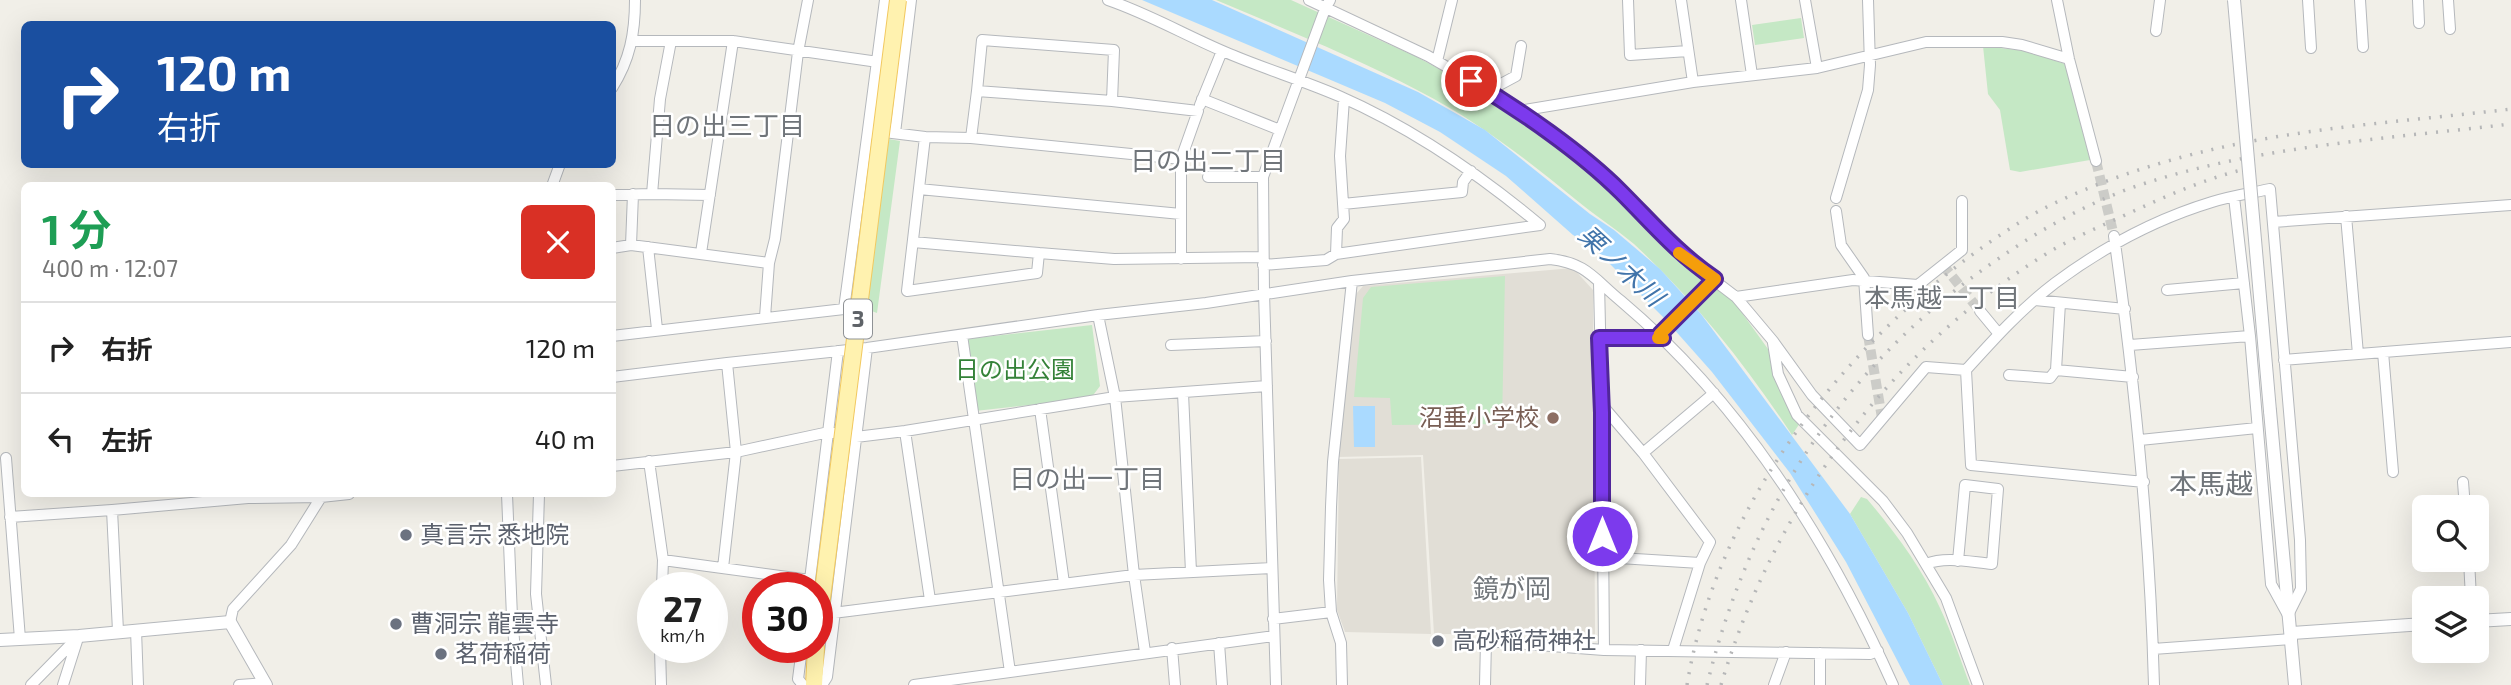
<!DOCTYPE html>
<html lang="ja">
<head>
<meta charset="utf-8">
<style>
  :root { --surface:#fff; --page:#f2f2f2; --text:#222; --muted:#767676; --line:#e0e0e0 }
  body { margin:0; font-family:"Exo 2","Noto Sans JP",sans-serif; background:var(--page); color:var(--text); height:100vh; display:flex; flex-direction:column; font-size:26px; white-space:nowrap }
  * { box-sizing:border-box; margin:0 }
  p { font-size:23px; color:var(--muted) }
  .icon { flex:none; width:38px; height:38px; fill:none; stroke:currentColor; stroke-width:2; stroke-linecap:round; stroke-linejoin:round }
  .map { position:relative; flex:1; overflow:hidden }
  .side { position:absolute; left:21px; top:182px; width:595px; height:315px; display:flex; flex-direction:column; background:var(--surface); border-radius:10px; box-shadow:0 7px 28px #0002 }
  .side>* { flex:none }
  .hud { position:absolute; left:21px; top:21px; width:595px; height:147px; border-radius:10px; box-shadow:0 7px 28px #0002; background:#1a4fa0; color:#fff; overflow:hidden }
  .fabs { position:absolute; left:2412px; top:495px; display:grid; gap:14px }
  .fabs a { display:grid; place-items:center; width:77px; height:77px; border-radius:10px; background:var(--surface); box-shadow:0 7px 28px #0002; font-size:35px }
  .speed { position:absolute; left:637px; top:572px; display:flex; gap:14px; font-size:35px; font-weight:700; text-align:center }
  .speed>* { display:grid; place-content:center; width:91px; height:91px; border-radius:50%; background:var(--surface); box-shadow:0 7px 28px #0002; line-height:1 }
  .speed small { font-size:18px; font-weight:400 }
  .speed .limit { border:10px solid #d22; background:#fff; color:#111 }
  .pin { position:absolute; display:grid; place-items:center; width:60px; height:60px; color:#fff; margin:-30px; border:4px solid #fff; border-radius:50%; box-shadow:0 2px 7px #0007 }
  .me { position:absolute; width:77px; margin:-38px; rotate:0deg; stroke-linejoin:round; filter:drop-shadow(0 0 5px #0008) }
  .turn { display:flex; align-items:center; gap:24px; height:147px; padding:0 21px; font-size:32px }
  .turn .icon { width:91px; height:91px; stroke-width:2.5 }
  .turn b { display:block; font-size:49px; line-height:60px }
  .round { display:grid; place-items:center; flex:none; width:74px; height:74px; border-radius:10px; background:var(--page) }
  .overview { display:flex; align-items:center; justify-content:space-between; height:119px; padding:0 21px }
  h1 { font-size:42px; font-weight:700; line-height:52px; color:#1e9e55 }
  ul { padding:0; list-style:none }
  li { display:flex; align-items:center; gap:21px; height:91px; padding:0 21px; border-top:2px solid var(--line) }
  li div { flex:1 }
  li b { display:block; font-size:26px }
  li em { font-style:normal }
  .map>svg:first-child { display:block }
</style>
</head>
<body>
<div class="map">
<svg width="2511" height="685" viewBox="0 0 2511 685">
  <rect width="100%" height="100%" fill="#f1efe8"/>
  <path fill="#e1ded6" d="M1573 268 1593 290 1595 635 1434 634 1423 455 1338 457 1356 294 1363 286Z
    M1421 457 1431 634 1345 632 1337 610 1339 459Z"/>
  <path fill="#c5e8c5" d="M1216 0H1291L1417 57 1452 76 1526 125 1527 122 1594 171 1677 258 1732 299 1768 349 1778 383 1800 423 1792 435C1746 365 1695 301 1634 244 1615 228 1594 215 1575 199 1526 159 1476 120 1419 91 1353 56 1284 29 1216 0Z
    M1801 18 1804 38 1755 45 1752 25Z
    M1983 46 2026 51 2065 64 2090 160 2020 172 2010 170 2000 110 1988 94Z
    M889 139 900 141 877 313 852 304 871 156 886 157Z
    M1505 276 1502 424 1392 425 1390 398 1354 397 1363 298 1371 287Z
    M1092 325 1100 386 1091 398 975 411 967 339Z
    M1861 497 1867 499C1895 532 1922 568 1940 608 1952 633 1960 659 1970 685H1943L1908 613 1850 514Z"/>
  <path fill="#aadaff" d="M1142 0H1212L1418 92 1485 130 1590 214 1614 230 1660 269 1701 314 1850 514 1908 613 1943 685H1910L1846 562 1790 473 1712 372 1664 318 1594 248 1573 235 1506 176 1440 132 1385 103Z
    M1353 406H1375V447H1354Z"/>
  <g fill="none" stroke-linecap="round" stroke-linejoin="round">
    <path stroke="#ccccc8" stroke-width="10" stroke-dasharray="10 5" stroke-linecap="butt" d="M2096 161 2114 236
      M1943 265 1980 311
      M1868 335 1882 418"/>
    <g stroke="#b5b8bc" stroke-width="12">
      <path id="minor" d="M885 0 868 130 925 137
        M1108 0C1149 14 1185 35 1225 52 1262 68 1302 80 1339 96 1412 128 1479 174 1540 225
        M1309 0 1428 56 1497 96 1594 167 1685 258 1736 297 1773 341 1812 395 1860 445 1926 367 1966 370
        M1628 0 1630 55 1688 51
        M1681 0 1693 82
        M1741 0 1752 75
        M1805 0 1817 68
        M2057 0 2069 59 2096 161
        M2308 0 2311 48
        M2360 0 2363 47
        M2418 0 2419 23
        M2448 0 2450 29
        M2156 31 2160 0
        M632 41H733L878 62
        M1437 61 1452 0
        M612 88C630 60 635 33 635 0
        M1488 91 1516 76 1521 46
        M1202 99 1280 130
        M1112 101 1114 50 982 40 977 91 1112 101 1198 111 1181 159 971 138 925 137 907 291 1037 273 1039 253 1114 259 1263 257
        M1200 105 1222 51
        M1519 111 1693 82 1817 68 1926 42H2002L2022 45 2069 59
        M895 133 911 0
        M971 138 977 91
        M1208 177H1263
        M552 186 560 164
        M919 189 1181 214
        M652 194 710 195
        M612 195 652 194 660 99 671 41
        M2234 197 2250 336 2271 584 2288 615
        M1836 198 1868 90 1870 65 1868 0
        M1343 204 1462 192 1463 182 1471 171
        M1836 211 1841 245 1864 278 1868 335
        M2346 216 2358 354
        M2273 222 2511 205
        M2114 236C2135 385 2150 534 2154 685
        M913 242 1039 253
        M631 245 633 194
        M648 247 657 329
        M612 248 631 245 769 263
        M701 253 733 41
        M1336 254 1337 228 1344 219 1340 156 1344 99
        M1181 259V159
        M1263 265 1326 260 1336 254 1540 225
        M1599 283 1602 413 1604 650
        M2167 290 2244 283
        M1736 297 1853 280 1918 285 1962 250V201
        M2035 300 2125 309
        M2060 303 2056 370 2133 377
        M1980 311 1999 334
        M1098 315 1115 397 1134 575 1145 652
        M765 317 769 263 775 239 798 52 808 0
        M1660 334 1715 279
        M962 335 1010 672
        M612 336 844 309 868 130
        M1599 338H1663
        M1773 343 1778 374 1797 415 1883 501 1907 533 1946 598 1978 685
        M1171 345 1266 341
        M2130 345 2250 336
        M2383 352 2393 472
        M2284 360 2511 342
        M2009 375 2050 378 2056 370
        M612 377 727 363
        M1183 393 1191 572
        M1602 405 1643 453 1710 542 1700 563 1673 650
        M1040 409 1064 583
        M905 431 930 600
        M2140 440 2257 428
        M1643 453 1714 393
        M6 458 20 639
        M649 461 663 560 810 580
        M612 466 736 452 829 432 856 437 905 431 1115 397 1267 386
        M2144 482 1971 465 1966 370C1994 339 2022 308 2055 283 2102 248 2156 219 2212 202 2231 196 2251 193 2270 189L2300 540 2301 589 2288 615
        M2463 482 2465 508
        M507 494 512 617 518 685
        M539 494 536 594 546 685
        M112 510 118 631
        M10 517 112 510 248 498 321 497 349 494
        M1603 557 1700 563
        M2469 560 2471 598
        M1926 564C1946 556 1970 562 1992 564L1998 489 1965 485 1958 561
        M723 568 736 452 727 363 867 348 1098 315 1206 303 1352 281
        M662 588 663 560
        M809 588 838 351
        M833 613 1134 575 1272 568
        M1273 619 1331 612
        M230 622 233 609 291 545 323 494
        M136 630 138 685
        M1219 643 1222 685
        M660 648 661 685
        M802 648 798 679 803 685
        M1172 648 1175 685
        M2153 649 2292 639
        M31 685 79 636
        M63 685 77 641
        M239 685 265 683
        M822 685 827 677 867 348
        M914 685 1274 636
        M1276 685 1264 293 1263 177 1325 9 1330 0
        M1342 685 1341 643 1331 612 1329 580 1331 507 1333 462 1352 281 1550 259C1587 263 1594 279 1621 301 1742 403 1829 542 1893 685
        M1485 685 1486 641 1604 650 1870 654 1878 651
        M1640 685 1641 650
        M1774 685 1786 652
        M1820 685V653"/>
    </g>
    <g stroke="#b5b8bc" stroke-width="14">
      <path id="tertiary" d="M2270 411 2295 685
        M2476 621 2511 619
        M2292 633 2424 624
        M0 640 79 636 230 622 266 685"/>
    </g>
    <g stroke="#f2c960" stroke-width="18">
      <path id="primary" d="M814 685 816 648"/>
    </g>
    <use href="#minor" stroke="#fff" stroke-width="10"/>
    <use href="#tertiary" stroke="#fff" stroke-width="12"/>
    <use href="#primary" stroke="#fff2af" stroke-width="16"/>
    <path stroke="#b6b7b8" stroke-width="3.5" stroke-dasharray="2 9" stroke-linecap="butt" d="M1687 685C1718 496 1858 325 2017 224 2068 191 2147 165 2206 151 2305 127 2410 121 2511 109
      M1707 685C1750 509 1845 364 1995 261 2038 231 2082 206 2131 188 2252 146 2385 139 2511 124
      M1721 685C1774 507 1888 352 2046 254 2070 239 2097 228 2123 216 2162 198 2199 181 2241 170"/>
    <g stroke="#b5b8bc" stroke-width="14" stroke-linecap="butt">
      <path id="tertiary-bridge" d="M2234 0 2270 411"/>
    </g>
    <g stroke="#f2c960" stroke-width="18" stroke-linecap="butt">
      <path id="primary-bridge" d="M817 638 898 0"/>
    </g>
    <use href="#tertiary-bridge" stroke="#fff" stroke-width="12"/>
    <use href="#primary-bridge" stroke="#fff2af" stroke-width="16"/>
  </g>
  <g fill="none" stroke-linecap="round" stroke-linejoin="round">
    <g stroke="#51269a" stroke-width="18">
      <path id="route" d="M1471 81C1520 110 1581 152 1621 192 1654 225 1676 252 1715 279L1660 334 1663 338H1599L1602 413V536"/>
    </g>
    <use href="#route" stroke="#7c3aed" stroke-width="12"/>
    <path stroke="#f59e0b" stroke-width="12" d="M1658 338H1663L1660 334 1715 279 1679 253"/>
  </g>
  <circle fill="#8d6e63" stroke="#fff" stroke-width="2.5" cx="1553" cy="418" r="7"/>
  <g fill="#6b7280" stroke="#fff" stroke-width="2.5">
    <circle cx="406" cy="535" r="7"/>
    <circle cx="396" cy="624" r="7"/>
    <circle cx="1438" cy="641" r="7"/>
    <circle cx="441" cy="654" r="7"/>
  </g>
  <g text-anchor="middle" stroke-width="5" stroke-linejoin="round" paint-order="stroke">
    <rect fill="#fff" stroke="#8f9295" stroke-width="2" x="844" y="299.5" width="28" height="39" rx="5"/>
    <g font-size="23" font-weight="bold" fill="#5f6368">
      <text x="858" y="327">3</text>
    </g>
    <g font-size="24" fill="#348238" stroke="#fff">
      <text x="1015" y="378">日の出公園</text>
    </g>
    <g font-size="24" fill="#785e54" stroke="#fff" text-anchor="end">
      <text x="1539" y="426">沼垂小学校</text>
    </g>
    <g font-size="24" fill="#5b616d" stroke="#fff" text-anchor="start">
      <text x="420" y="543">真言宗 悉地院</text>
      <text x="410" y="632">曹洞宗 龍雲寺</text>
      <text x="1452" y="649">高砂稲荷神社</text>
      <text x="455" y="662">茗荷稲荷</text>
    </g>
    <g font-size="26" fill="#70757a" stroke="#fff">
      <text x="727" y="135">日の出三丁目</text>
      <text x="1208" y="170">日の出二丁目</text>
      <text x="1942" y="307">本馬越一丁目</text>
      <text x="1087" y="488">日の出一丁目</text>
      <text x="1512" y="598">鏡が岡</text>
    </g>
    <g font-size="26" font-style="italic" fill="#4174aa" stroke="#fff">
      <text transform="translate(1621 266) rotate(43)" y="9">栗ノ木川</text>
    </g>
    <g font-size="28" fill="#70757a" stroke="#fff">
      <text x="2211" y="494">本馬越</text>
    </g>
  </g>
</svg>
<div class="fabs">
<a><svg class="icon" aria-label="search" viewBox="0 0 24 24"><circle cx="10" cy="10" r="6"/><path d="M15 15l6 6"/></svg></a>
<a><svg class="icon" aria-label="layers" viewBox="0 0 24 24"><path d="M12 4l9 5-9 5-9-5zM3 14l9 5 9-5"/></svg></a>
</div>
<div class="speed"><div>27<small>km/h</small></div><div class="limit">30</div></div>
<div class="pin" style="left:1471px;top:81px;background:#d93025"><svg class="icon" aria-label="arrive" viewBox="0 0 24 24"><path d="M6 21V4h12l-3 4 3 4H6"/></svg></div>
<svg class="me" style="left:1602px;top:536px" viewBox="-20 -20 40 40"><circle r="17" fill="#7c3aed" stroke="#fff" stroke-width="3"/><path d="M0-11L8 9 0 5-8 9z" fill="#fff"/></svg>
<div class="hud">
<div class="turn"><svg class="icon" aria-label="right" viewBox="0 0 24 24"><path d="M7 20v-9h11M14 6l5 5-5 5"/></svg><div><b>120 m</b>右折</div></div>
</div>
<section class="side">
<div class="overview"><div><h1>1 分</h1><p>400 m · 12:07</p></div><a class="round" style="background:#d93025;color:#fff"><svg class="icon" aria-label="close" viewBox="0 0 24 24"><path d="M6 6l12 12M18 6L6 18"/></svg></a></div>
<ul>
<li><svg class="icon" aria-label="right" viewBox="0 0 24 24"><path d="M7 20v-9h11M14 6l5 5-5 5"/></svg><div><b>右折</b></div><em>120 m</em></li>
<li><svg class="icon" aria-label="left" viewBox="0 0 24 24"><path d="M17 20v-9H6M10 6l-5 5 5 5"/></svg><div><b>左折</b></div><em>40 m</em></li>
</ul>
</section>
</div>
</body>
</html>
